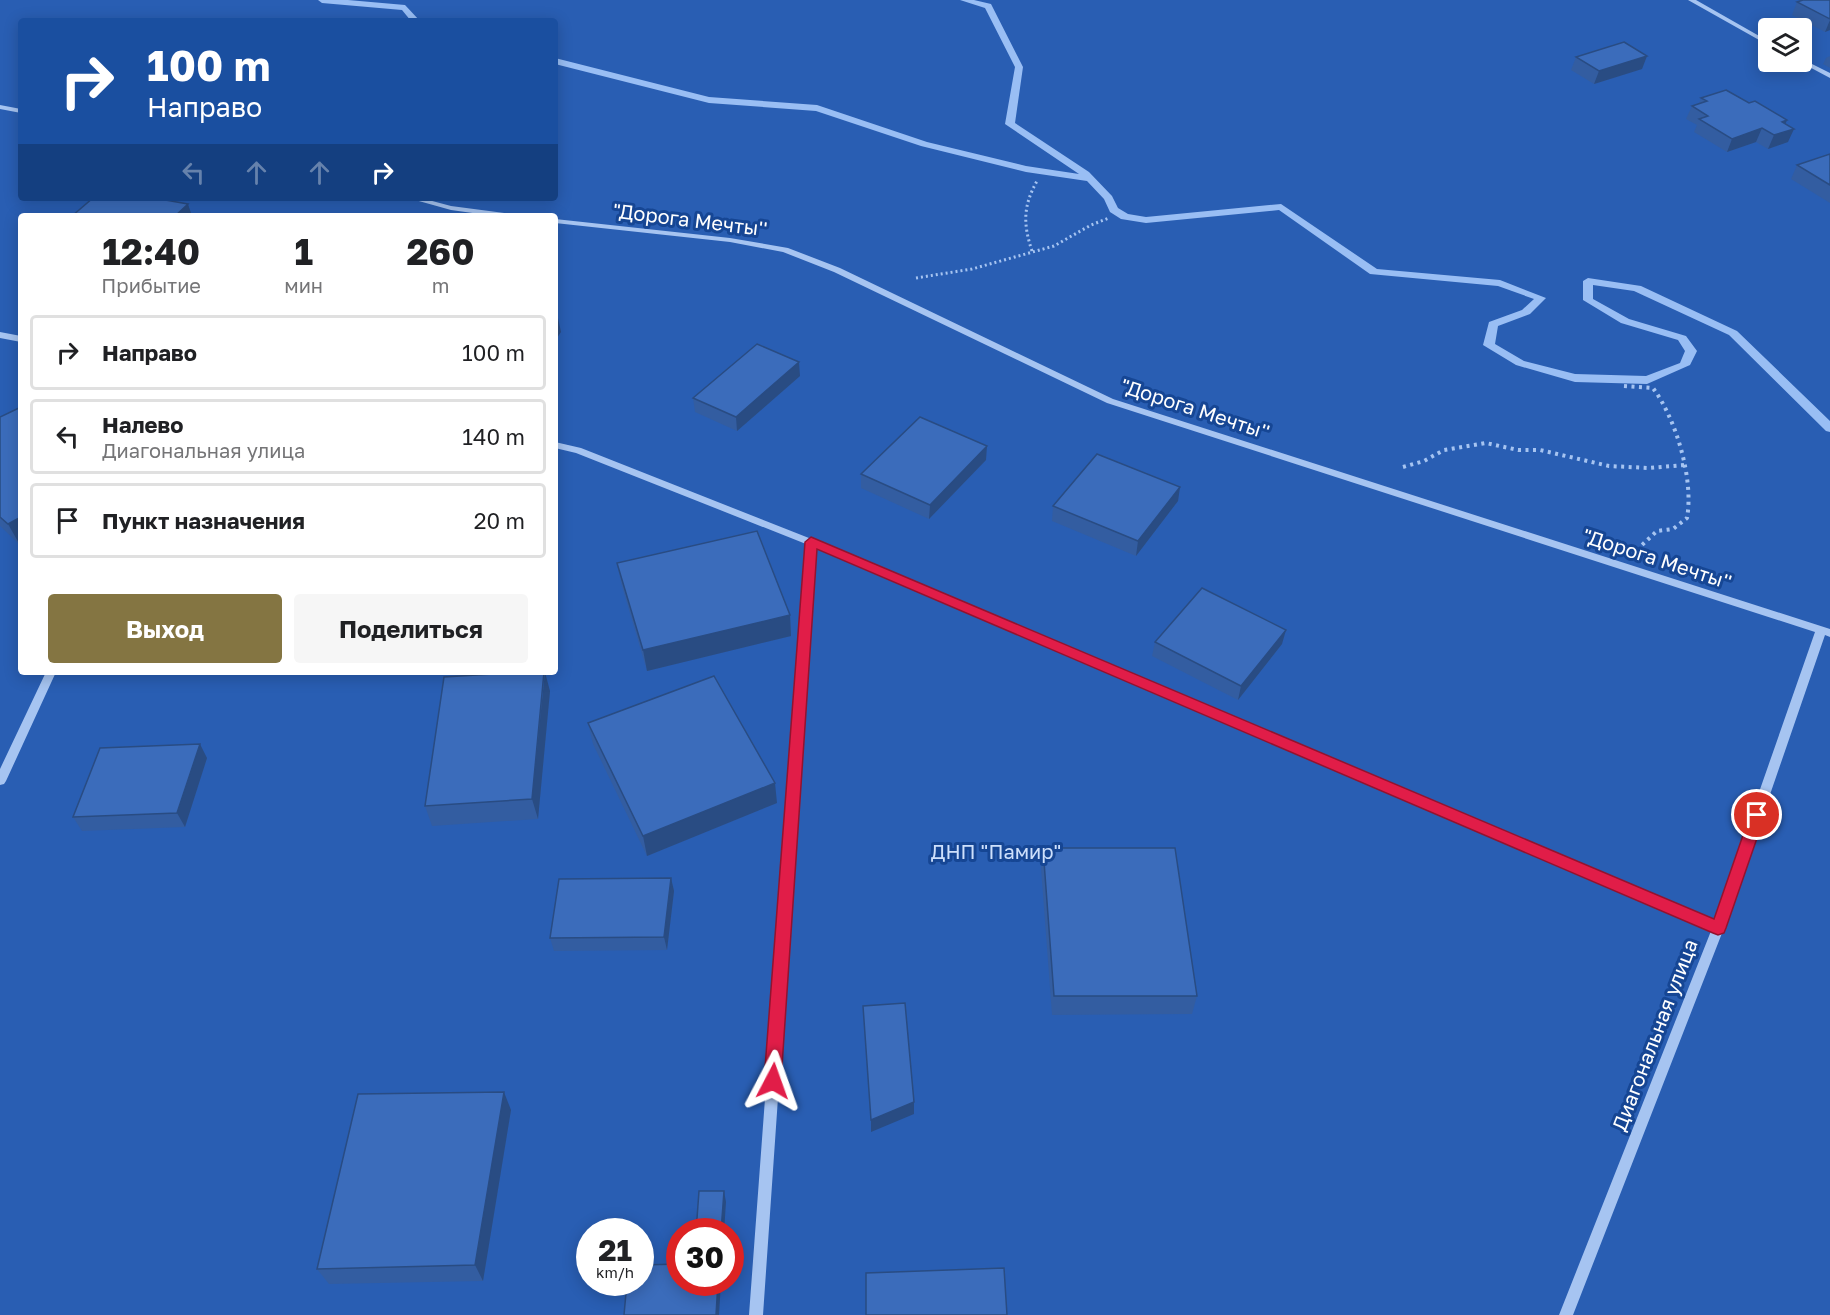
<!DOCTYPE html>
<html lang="ru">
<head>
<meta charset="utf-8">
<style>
  :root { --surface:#fff; --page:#f6f6f6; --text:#202124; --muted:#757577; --line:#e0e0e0; --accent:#847542 }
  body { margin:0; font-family:"Golos Text",sans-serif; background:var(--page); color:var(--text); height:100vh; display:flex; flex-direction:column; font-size:22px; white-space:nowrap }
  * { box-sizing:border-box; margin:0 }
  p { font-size:20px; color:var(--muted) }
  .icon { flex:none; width:33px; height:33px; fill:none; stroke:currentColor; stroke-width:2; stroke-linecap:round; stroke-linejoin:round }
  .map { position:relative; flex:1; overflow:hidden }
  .panel { position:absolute; left:18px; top:213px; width:540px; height:462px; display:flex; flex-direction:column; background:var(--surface); border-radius:6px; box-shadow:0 3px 15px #0003 }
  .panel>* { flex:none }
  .hud { position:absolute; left:18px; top:18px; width:540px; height:183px; border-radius:6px; box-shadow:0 3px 15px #0003; background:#1a4fa0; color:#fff; overflow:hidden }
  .tools { position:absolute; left:1758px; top:18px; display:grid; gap:12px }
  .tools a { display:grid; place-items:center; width:54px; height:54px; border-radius:6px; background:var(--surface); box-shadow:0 3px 15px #0003; font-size:30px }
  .speed { position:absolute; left:576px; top:1218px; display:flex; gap:12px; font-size:30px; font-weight:700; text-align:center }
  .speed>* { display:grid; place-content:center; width:78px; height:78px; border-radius:50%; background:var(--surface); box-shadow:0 3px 15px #0003; line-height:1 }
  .speed small { font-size:15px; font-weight:400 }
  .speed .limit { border:9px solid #d22; background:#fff; color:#111 }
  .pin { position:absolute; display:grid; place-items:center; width:51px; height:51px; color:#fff; margin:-26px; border:3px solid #fff; border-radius:50%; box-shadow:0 2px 6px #0007 }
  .me { position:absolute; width:66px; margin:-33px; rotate:4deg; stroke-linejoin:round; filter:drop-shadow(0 0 4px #0008) }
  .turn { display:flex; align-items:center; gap:21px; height:126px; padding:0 30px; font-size:27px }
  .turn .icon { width:78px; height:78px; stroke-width:2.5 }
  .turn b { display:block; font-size:42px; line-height:51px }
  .lanes { display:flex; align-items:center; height:57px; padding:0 30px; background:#0003; justify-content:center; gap:30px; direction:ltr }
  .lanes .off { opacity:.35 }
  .eta { display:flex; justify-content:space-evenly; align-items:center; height:102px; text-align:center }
  .eta b { font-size:36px; font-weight:700; line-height:42px }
  .action { display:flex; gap:12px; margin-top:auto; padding:12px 30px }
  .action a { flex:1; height:69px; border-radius:6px; background:var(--accent); color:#fff; font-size:24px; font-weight:700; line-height:69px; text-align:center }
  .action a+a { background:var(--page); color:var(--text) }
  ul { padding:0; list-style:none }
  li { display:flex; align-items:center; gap:18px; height:75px; margin:0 12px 9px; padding:0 18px; border:3px solid var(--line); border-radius:6px }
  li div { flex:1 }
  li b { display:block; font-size:22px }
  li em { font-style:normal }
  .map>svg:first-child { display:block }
</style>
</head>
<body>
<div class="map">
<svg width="1830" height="1315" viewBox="0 0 1830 1315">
  <rect width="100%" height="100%" fill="#164694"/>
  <path fill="#295eb3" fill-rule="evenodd" d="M0 0H1830V1315H0ZM21 21H555V198H21ZM1768 28H1802V62H1768ZM21 216H555V672H21ZM590 1232H640V1282H590ZM680 1232H730V1282H680Z"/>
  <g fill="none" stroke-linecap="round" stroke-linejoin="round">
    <path fill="#99bef4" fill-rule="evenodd" d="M318 0H348L405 5 420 21H411L402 10 322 3Z
      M960 0H974L991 4 1023 67 1015 123 1089 172 1112 196 1118 208 1128 214 1146 217 1281 204 1377 269 1500 280 1546 298 1530 314 1498 326 1495 344 1524 361 1575 374 1646 376 1680 363 1685 351 1678 340 1621 323 1583 300V281L1588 278 1641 286 1737 331 1830 421V432L1826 431 1729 335 1634 291 1593 285V299L1629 319 1686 336 1697 351 1690 365 1647 384 1575 382 1516 365 1483 345 1489 322 1522 310 1534 299 1498 286 1370 274 1279 210 1146 223 1121 219 1110 212 1104 199 1087 181 1026 172 921 146 816 111 709 103 555 64V58L709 97 817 105 927 142 1026 166 1079 174 1005 124 1015 67 985 8Z"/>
    <path stroke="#a6c4f1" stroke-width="3" stroke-dasharray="2 3" stroke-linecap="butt" d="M1032 251C1023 224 1023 206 1037 181
      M916 278 972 269 1054 246 1091 225 1109 218"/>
    <path stroke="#a6c4f1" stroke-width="4" stroke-dasharray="3 4.5" stroke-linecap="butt" d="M1624 386 1653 388C1676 419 1694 479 1687 518L1673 529 1657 531 1642 545
      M1403 467 1424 461 1444 450 1486 443 1518 450H1540L1609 466 1649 468 1684 465"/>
    <path fill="#a6c4f1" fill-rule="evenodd" d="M1688 0H1696L1768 41V45Z
      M1802 59 1830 73V78L1800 62Z
      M0 105 21 109V113L0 109Z
      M408 198H421L451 206 512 214 516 216H494L451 210Z
      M555 219 730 238 788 248 840 268 1113 399 1830 629V637L1825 635 1724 928 1573 1315H1559L1711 931 816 548 763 1315H749L806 544 576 453 555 448V442L581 448 814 540 1714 921 1815 632 1107 403 834 272 783 252 730 242 555 223Z
      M0 332 21 336V342L0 338Z
      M46 672H56L6 781 4 784 0 785V769Z"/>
  </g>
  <path fill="#335da1" d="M1830 0V30L1825 32 1792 15 1797 2Z
    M1647 56 1642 69 1594 84 1571 70 1576 57Z
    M1830 56V68L1823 64 1826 58Z
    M1701 98 1786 124 1788 142 1768 149 1756 142 1727 152 1694 132 1697 125 1686 119 1692 106 1699 104Z
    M1830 154V203L1791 179 1797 165Z
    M800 376 737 431 695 412 693 398Z
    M21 407V544L20 545 0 526V417Z
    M986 460 929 519 861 488V474Z
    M1180 487 1178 501 1136 556 1052 521 1053 506Z
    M617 563 790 615 791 636 647 671 621 583Z
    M1155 642 1282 644 1238 700 1152 656Z
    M176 672H297V674L178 675Z
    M550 691 538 819 432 826 425 806Z
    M588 723 777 803 647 856 593 744Z
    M207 758 185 827 82 831 73 817Z
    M1043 848 1197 996 1192 1014 1052 1015 1041 868Z
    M671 878 674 891 667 950 554 951 550 938Z
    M511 1110 483 1281 329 1284 317 1269Z"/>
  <path fill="#294c83" d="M1830 20V30L1825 32Z
    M1647 56 1642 69 1594 84 1599 71Z
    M1787 120 1782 133 1794 129 1788 142 1768 149 1774 135 1782 122Z
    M1762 128 1756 142 1727 152 1732 139Z
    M188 204 192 216H175Z
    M558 318 561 332 555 341V323Z
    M799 362 800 376 737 431 736 417Z
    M987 446 986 460 929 519 930 505Z
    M1180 487 1178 501 1136 556 1138 541Z
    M21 517V544L20 545 8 524Z
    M790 615 791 636 647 671 643 650Z
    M1286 630 1282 644 1238 700 1241 686Z
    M545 672 550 691 538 819 532 799Z
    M200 744 207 758 185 827 177 813Z
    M775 783 777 803 647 856 643 836Z
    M671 878 674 891 667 950 664 937Z
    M504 1092 511 1110 483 1281 475 1265Z
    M914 1102V1114L871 1132V1120Z
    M724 1191 726 1202 724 1232H721Z
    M718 1282H721L719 1315H716Z"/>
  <path fill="#3b6cbb" stroke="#294c83" stroke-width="1.5" d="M1803 0H1830V19L1797 2Z
    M1624 42 1647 56 1599 71 1576 57Z
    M1726 90 1749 103 1755 101 1787 120 1782 122 1794 129 1774 135 1762 128 1732 139 1699 119 1708 116 1692 106 1707 101 1701 98Z
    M1830 154V185L1797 165Z
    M93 198H154L188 204 175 216H72Z
    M757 344 799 362 736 417 693 398Z
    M21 407V517L8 524 0 517V417Z
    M920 417 987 446 930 505 861 474Z
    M1097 454 1180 487 1138 541 1053 506Z
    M757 531 790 615 643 650 617 563Z
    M1202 588 1286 630 1241 686 1155 642Z
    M525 672H544L532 799 425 806 444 677Z
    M714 676 775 783 643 836 588 723Z
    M200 744 177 813 73 817 100 748Z
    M1043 848H1175L1197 996H1054Z
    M671 878 664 937 550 938 559 879Z
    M905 1003 914 1102 871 1120 863 1006Z
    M504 1092 475 1265 317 1269 358 1094Z
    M699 1191H724L721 1232H696Z
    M680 1264V1282H718L716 1315H624L627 1282H640V1265Z
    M1004 1268 1007 1315H866V1273Z"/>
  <path fill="#e11d48" stroke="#92132f" stroke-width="1.5" d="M811 537 1714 919 1750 815 1752 811H1763L1765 815 1726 928 1724 933 1718 935 1713 933 817 549 781 1081 779 1086 773 1089 767 1086 764 1081 805 542Z"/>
  <g text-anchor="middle" stroke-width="6" stroke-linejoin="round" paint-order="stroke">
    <g font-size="20" fill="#fff" stroke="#164694">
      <text transform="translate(690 220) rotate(7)" y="7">"Дорога Мечты''</text>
      <text transform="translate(1195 409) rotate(18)" y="7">"Дорога Мечты''</text>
      <text transform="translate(1657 559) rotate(18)" y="7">"Дорога Мечты''</text>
      <text transform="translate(1655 1035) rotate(-69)" y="7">Диагональная улица</text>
    </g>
    <g font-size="20" fill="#cee0fc" stroke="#164694">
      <text x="996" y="859">ДНП "Памир"</text>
    </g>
  </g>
</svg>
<div class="tools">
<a><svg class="icon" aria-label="layers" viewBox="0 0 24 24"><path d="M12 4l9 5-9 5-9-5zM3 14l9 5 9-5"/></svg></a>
</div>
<div class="speed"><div>21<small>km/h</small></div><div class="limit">30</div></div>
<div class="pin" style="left:1757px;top:815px;background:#d93025"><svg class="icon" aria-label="arrive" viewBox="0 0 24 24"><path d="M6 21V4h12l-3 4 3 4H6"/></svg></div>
<svg class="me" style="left:773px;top:1081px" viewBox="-20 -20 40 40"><path d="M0-17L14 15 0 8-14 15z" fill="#e11d48" stroke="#fff" stroke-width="4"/></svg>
<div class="hud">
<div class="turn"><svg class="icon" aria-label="right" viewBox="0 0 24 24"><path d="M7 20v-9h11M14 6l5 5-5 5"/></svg><div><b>100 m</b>Направо</div></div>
<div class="lanes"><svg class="icon off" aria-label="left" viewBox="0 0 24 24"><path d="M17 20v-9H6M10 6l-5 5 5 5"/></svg><svg class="icon off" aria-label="ahead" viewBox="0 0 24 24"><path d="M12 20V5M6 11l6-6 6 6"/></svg><svg class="icon off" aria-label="ahead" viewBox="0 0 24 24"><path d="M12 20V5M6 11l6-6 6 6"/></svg><svg class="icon" aria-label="right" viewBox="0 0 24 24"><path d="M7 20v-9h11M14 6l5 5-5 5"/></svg></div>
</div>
<section class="panel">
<div class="eta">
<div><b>12:40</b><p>Прибытие</p></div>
<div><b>1</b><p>мин</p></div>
<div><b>260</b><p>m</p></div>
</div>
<ul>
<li><svg class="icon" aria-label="right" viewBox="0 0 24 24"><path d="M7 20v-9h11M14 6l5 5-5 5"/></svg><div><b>Направо</b></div><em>100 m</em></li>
<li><svg class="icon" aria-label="left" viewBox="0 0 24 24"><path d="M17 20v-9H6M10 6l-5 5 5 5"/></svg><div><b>Налево</b><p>Диагональная улица</p></div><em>140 m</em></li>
<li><svg class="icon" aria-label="arrive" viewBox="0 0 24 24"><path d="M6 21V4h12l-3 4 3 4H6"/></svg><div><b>Пункт назначения</b></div><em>20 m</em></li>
</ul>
<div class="action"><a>Выход</a><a>Поделиться</a></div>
</section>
</div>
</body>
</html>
